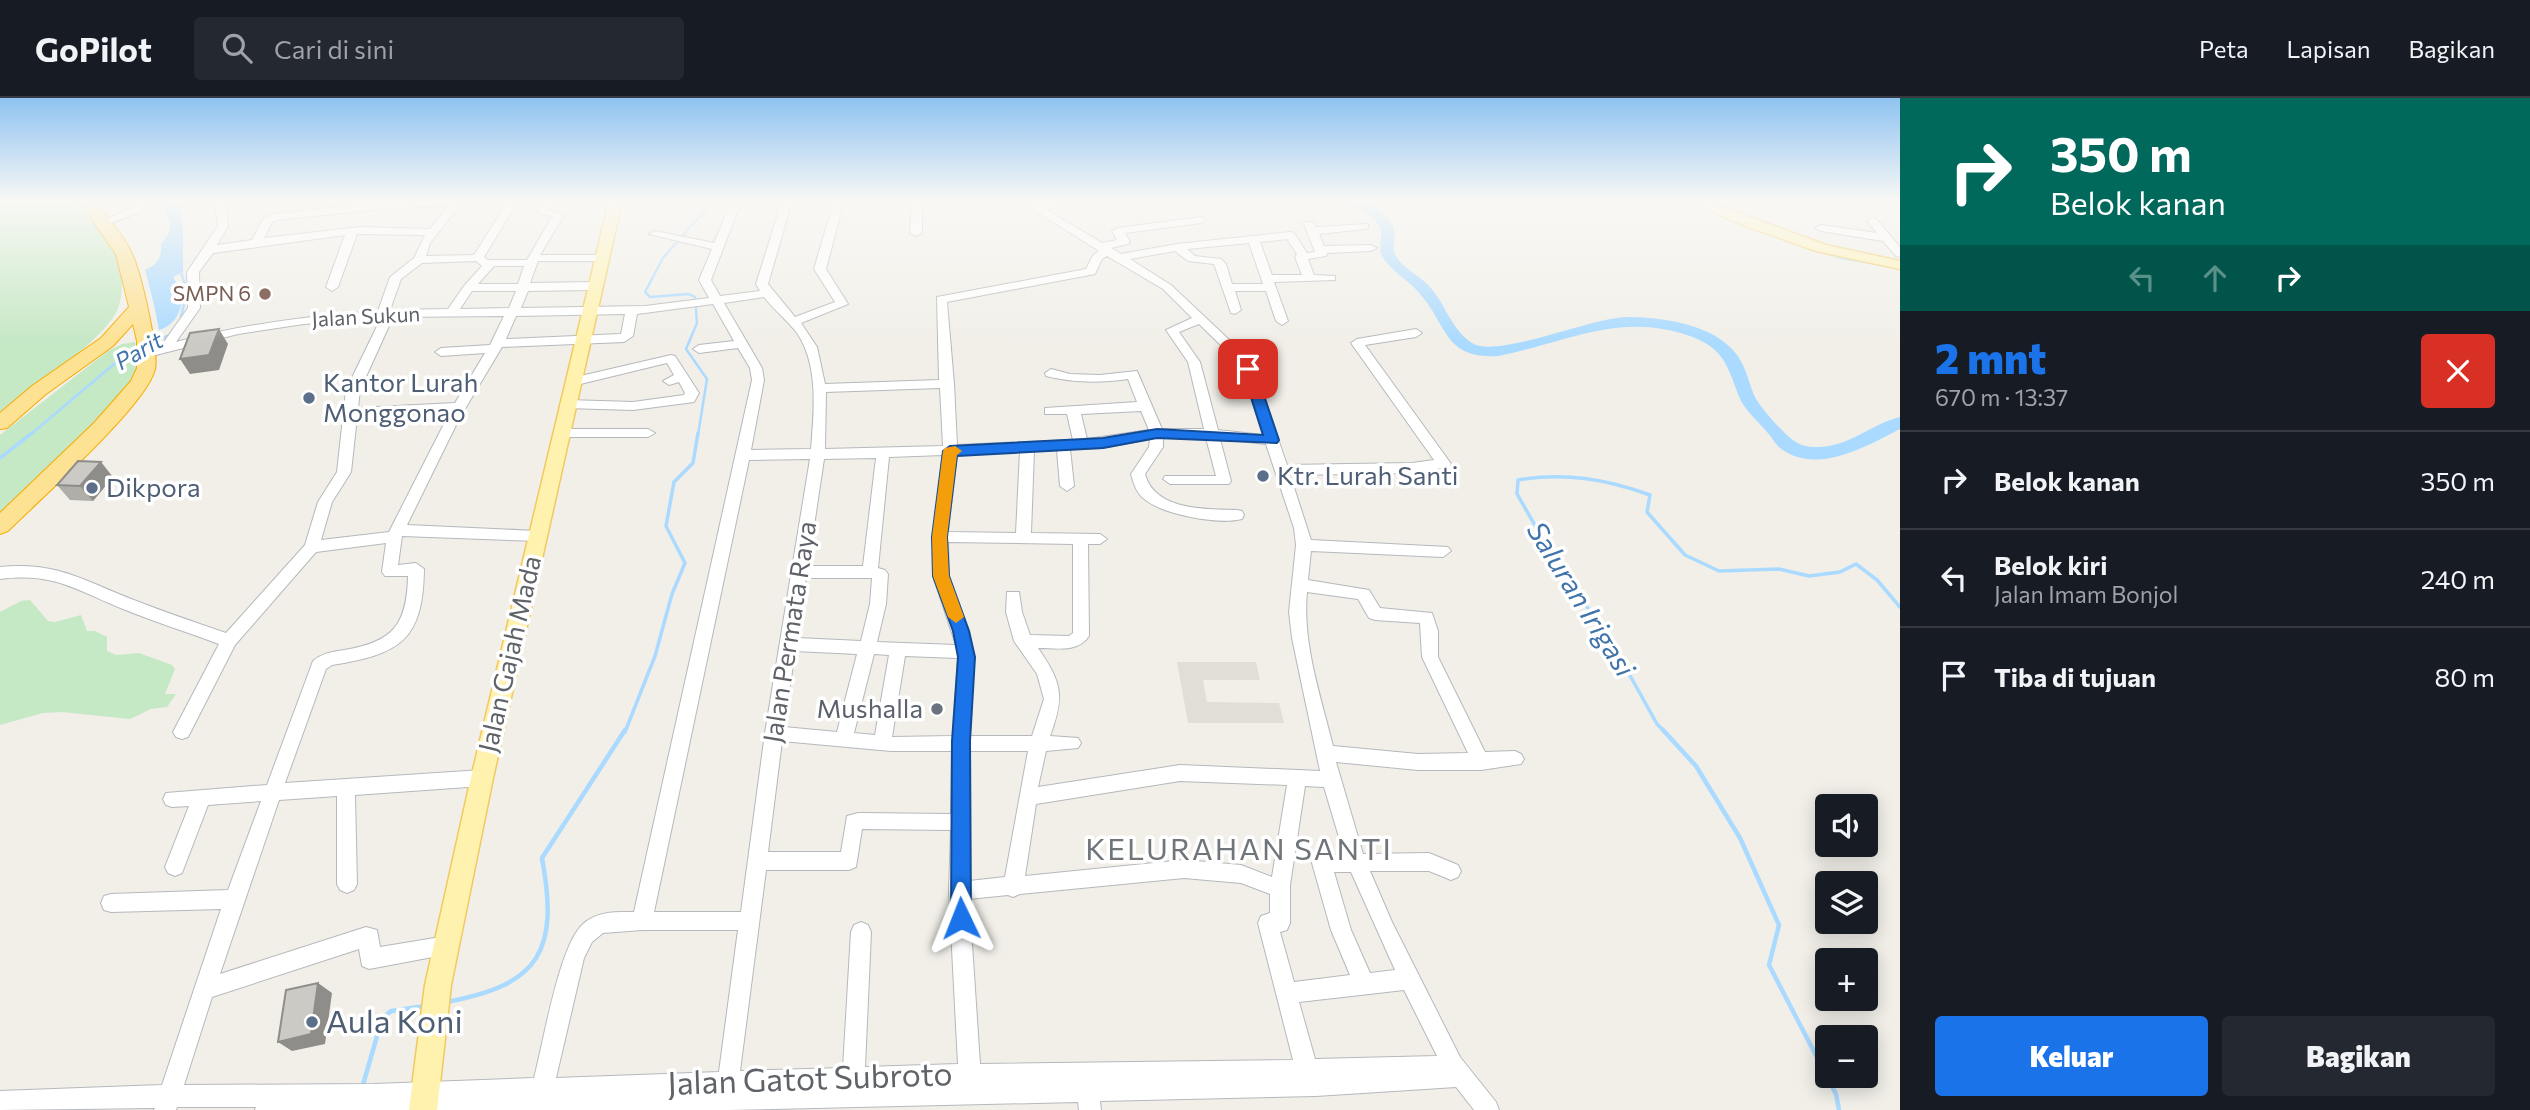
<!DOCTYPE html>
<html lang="id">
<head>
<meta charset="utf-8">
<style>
  :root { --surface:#171b24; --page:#242831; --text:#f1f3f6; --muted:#9ea1a6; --line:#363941; --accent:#1a73e8 }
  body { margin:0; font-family:Commissioner,sans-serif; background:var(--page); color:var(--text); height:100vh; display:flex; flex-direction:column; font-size:26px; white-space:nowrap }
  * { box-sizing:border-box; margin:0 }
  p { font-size:23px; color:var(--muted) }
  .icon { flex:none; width:38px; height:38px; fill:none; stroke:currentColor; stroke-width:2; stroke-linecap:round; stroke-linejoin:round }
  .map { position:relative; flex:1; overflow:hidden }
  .panel { display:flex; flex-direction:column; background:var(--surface); width:630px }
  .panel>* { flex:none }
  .banner { background:#00695c; color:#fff; overflow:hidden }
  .tools { position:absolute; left:1815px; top:696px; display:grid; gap:14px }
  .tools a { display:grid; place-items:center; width:63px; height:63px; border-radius:7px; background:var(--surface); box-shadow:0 4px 18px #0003; font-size:35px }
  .pin { position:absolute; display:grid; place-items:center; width:60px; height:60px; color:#fff; margin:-30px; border-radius:14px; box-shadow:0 4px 10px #0006 }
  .me { position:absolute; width:77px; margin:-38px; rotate:358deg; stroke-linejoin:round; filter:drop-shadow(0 0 5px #0008) }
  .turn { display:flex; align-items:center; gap:24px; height:147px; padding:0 35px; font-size:32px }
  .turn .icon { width:91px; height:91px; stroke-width:2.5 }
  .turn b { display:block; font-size:49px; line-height:60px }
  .lanes { display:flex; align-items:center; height:66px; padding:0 35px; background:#0003; justify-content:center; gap:35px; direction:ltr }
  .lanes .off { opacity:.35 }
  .round { display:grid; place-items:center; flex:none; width:74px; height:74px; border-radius:7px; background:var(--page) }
  .head { display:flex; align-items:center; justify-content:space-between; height:119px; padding:0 35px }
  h1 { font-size:42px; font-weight:800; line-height:52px; color:var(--accent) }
  .action { display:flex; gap:14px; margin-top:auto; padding:14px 35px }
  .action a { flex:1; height:80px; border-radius:7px; background:var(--accent); color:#fff; font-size:28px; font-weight:800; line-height:80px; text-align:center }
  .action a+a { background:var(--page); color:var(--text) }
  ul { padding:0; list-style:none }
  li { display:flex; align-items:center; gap:21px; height:98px; padding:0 35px; border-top:2px solid var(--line) }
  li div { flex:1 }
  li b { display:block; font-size:26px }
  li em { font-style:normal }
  header { display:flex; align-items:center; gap:42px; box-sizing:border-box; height:98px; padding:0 35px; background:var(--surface); border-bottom:2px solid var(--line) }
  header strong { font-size:33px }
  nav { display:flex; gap:38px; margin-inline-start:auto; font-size:24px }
  .search { width:490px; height:63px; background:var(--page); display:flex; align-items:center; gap:18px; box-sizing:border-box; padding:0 24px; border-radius:7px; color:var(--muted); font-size:26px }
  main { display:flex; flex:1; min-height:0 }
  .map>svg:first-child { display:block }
</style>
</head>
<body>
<header>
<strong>GoPilot</strong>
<div class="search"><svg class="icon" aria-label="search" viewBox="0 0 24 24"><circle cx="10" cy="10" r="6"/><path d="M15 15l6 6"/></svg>Cari di sini</div>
<nav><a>Peta</a><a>Lapisan</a><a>Bagikan</a></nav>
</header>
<main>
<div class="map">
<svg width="1900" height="1012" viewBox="0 0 1900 1012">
  <rect width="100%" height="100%" fill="#f1efe8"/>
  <path fill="#e1ded6" d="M1177 564H1256L1260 582H1203L1207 604 1279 605 1284 625H1188Z"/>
  <path fill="#c5e8c5" d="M0 103H76C84 121 106 131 114 148 121 165 125 189 119 207 110 240 29 291 0 314Z
    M135 244 139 273 129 292 0 420V337L108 253 122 246Z
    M30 502 48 523 55 524 81 517 87 533H95L107 539V553L116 557 139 555 172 567 175 571 165 596H176L167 609 151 611 130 621 62 614 43 615 0 627V514L21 503Z"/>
  <path fill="#aadaff" d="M166 103H179L183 129V174L173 179 184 197C180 214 176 227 159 232 155 209 151 194 145 172 158 167 162 158 161 146 171 135 174 125 164 113Z"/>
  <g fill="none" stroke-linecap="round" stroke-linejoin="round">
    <path stroke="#aadaff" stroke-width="2.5" d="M1686 103 1711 113
      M1790 144 1842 160 1900 170
      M180 223 187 194 181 174
      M151 245 170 237
      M30 337 126 256 140 248
      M698 337 707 281 686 251 697 225 695 199 689 196 650 199 645 194 663 160 713 103"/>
    <path stroke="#aadaff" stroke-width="3.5" d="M0 360 32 335
      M625 634 655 558 672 496 685 465 666 428 674 384 693 365 698 335
      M1665 634 1657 626 1613 547 1555 462 1517 396 1518 382C1564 374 1606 381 1650 397L1647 414 1685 457 1719 473 1779 471 1809 478 1840 474 1856 466 1877 482 1900 509"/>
    <path stroke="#aadaff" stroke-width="4.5" d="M1663 632 1696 668 1740 740 1779 827 1769 867 1836 996 1839 1012
      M446 904C541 887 559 852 542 760L625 632
      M362 990 382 921 391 913 425 908"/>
    <path fill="#aadaff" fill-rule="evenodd" d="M1349 103C1366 103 1389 112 1394 132 1396 141 1391 150 1396 158 1404 172 1421 178 1431 190 1446 208 1452 232 1472 245 1496 261 1590 220 1626 219 1660 219 1706 225 1731 250 1745 264 1747 279 1754 297 1758 307 1787 340 1796 344 1802 348 1809 349 1816 349 1848 350 1871 326 1900 319V331C1867 348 1816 378 1780 350 1775 346 1772 339 1767 334 1757 322 1743 311 1738 296 1727 266 1723 250 1690 238 1620 213 1565 245 1498 258 1444 261 1448 228 1420 196 1409 182 1391 174 1382 158 1377 148 1385 136 1378 126 1371 116 1357 112 1349 103Z"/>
    <g stroke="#b5b8bc" stroke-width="2">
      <path id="minor" d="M135 103H145L138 115 102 128 97 125 130 111Z
        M241 103 226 108 228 128 217 147 252 142 264 120 275 116 391 103H463L430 145 426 158 474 157 508 103H518L484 159 488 162H527L552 119 536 114 543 103H553L548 112 564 117 540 157H601L607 160 601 163H538L530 185 594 184 600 188 594 192 528 193 521 210 645 208 709 200 699 182 712 151 649 136 655 133 714 145 728 112 734 103H745L738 112 711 182 720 198 760 193 756 186 782 103H792L768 186 795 219 835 204 814 171 834 103H844L826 171 848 206 801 225 817 249 825 286 939 282 937 199 1086 171 1093 157 1099 153 1020 103H1033L1039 107 1054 103H1072L1047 112 1102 145 1117 142 1112 133 1118 130 1201 119 1206 122 1201 125 1125 135 1130 144 1128 146 1111 150 1121 156 1177 146 1290 134 1294 135 1307 155 1315 154 1304 126 1305 124H1313L1316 129 1368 126V130L1364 131 1319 136 1324 148 1371 147 1377 150 1371 153 1327 155 1326 158 1308 161 1314 177 1335 178V182L1274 184 1288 223 1282 227 1276 223 1266 193H1235L1241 212 1235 216 1231 215 1214 166 1188 163 1175 153 1130 161 1171 187 1241 253 1254 271 1287 367 1412 365 1434 362 1351 245 1357 241 1416 231 1422 235 1416 239 1365 247 1449 363 1451 366 1449 369 1412 375 1290 377 1311 442 1448 449 1451 453 1443 459 1311 453 1308 482 1369 492 1380 510 1432 515 1438 533V559L1485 654 1515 653 1521 656 1524 661 1521 666 1481 672H1418L1336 664 1363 756 1429 755 1458 767 1461 773 1458 779 1451 782 1429 773H1370L1392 824 1460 959 1496 1004 1499 1012H1474L1456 989 1316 998 1100 1003 1101 1012H1079L1078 1004 728 1012H255L256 1009H177L176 1012H154L155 1010 0 1012V993L162 987 221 811 111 814 104 812 101 805 104 798 111 796 228 792 261 703 208 707 182 775 175 778 168 775 165 769 189 708 172 709 166 707 163 701 166 695 267 687 313 563C322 555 332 554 344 552 393 544 407 527 408 478H385L382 474 386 445 316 454 235 547 188 639 182 641 176 639 173 634 219 546C187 534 155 524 123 511 76 492 54 474 0 481V469C57 463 84 483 134 502 164 514 195 524 226 535L305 447 318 404 337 374 346 292 381 220 304 226 238 236 148 259 142 255 161 248 188 210 187 174 218 128 215 106 218 103ZM448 108 430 131 360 129 264 140 272 124 277 122 389 110ZM357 136 425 137 414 160 390 179 378 213C307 218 245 226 176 244L200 210 199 174 213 155 345 137 326 189 332 193 338 189ZM1287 141 1297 156 1295 159 1302 177H1272L1260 144ZM1249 145 1263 186H1232L1226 166 1221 161 1195 158 1187 151ZM1107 158 1163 191 1192 220 1166 232 1188 264 1204 331H1162L1137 273 1100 277 1070 276 1051 271 1045 275 1046 278C1075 285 1099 285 1128 281L1137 304 1045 310V316H1067L1073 342 957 347 954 286 947 204 1095 176 1102 161ZM476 163 482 168 464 188 448 211 390 212 401 181 422 165ZM494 168H524L518 186H478ZM472 193H516L509 210 460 211ZM764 199C774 212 787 222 797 235 819 267 814 314 811 351L751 352 764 282 762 270 724 205ZM713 206 734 243 699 247 693 251 699 255 738 250 750 270 752 282 634 814C616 814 597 813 583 826 559 847 543 947 534 980L374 986 184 987 212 899 359 851 362 868 369 871 454 855 457 848 454 841 447 838 380 849 377 832 366 829 220 876 279 702 337 698V786L340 792 347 795 354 792 357 786 355 697 482 688 488 686 491 680 488 674 482 672 285 685 326 571 332 567C400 556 423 543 424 471L416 465 398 467 402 438 538 443 545 438 538 433 407 427 459 321 502 249 624 244 633 238 637 216ZM625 216 621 236 506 241 516 218ZM504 218 490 247 441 250 435 254 441 258 485 255 455 305 358 310 360 292 393 219ZM1199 226 1233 259 1242 271 1263 337 1218 332 1200 264 1179 234ZM940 290 943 348 825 351 826 294ZM1141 313 1149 332 1087 341 1081 316ZM450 314 389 434 321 442 332 404 351 374 357 319ZM1163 340H1206L1216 378H1165L1163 381 1170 386H1229L1231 383 1220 341 1266 346 1294 430 1296 447 1289 514 1292 540 1320 673 1180 667 1038 689 1046 653 1078 650 1081 645 1078 640 1050 638C1065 598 1062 585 1038 550 1056 550 1078 555 1089 538L1088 446H1100L1107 441 1100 436 1031 435 1034 353 1057 352 1060 388 1067 393 1074 388 1070 351 1103 350 1150 341 1149 349 1131 376C1134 387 1137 397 1147 403 1166 417 1219 427 1242 421L1244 417 1242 413 1237 412C1206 411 1155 413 1145 376L1163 349ZM1020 353 1016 435 948 434 957 356ZM943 357 933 439V478L956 547 877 544 886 506 888 476 885 472 878 470 889 359ZM876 360 863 468H808L824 361ZM810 361 765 635 741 814H654L749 362ZM948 444 1073 446V535L1069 538 1030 537 1022 514 1019 494H1007L1006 514 1014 543 1037 576 1044 601 1032 638H970L974 559 969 533 949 478ZM806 480H872L870 506 861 543 797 540ZM1307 494 1358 501 1369 520 1375 522 1420 525 1422 559 1468 655 1418 656 1333 648C1321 599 1302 545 1307 494ZM795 553 857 556 837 634 784 629ZM874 556 889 557 875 637 854 635ZM905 558 958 560 953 638 892 639ZM782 643 891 653H952L951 716 858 715 847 718 841 754H768ZM970 653H1028L1005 779 969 783ZM1180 683 1287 687 1272 779 1241 767 1184 762 1025 778 1036 706ZM1305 688 1324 689 1344 756 1315 759 1312 765 1331 832 1350 877 1294 884 1280 834 1287 832 1290 825V787ZM862 731 951 732 949 793 958 966 865 969 871 834 868 827 861 824 854 827 851 834 843 970 740 973 766 772H849L856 769ZM1334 774H1351L1395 872 1370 875 1351 832ZM1184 780 1241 785 1270 796V815L1261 818 1258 825 1293 962 980 966 969 801 1008 797 1013 799 1020 796ZM642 832H738L719 974 556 980 584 860 592 844 603 835ZM1404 892 1437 958 1315 961 1299 904Z
        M912 103H922V135L916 138 910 135Z
        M978 103 966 107 961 104V103Z
        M1872 120 1876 121 1900 149V159L1896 158 1883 143 1821 133 1815 130 1821 127 1877 135 1867 123Z
        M671 257 675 258 699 295 694 304 633 312 567 310 560 306 567 302 633 304 684 297 685 295 679 284 669 287 663 283 674 277 667 265 572 288 566 284 572 280Z
        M561 331H648L655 335 648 339H556L554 336Z"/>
    </g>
    <g stroke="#f2c960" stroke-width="3">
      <path id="major" d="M609 103H622L493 680 451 887 437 1012H409L425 887 471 680Z
        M1688 103H1706L1826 147 1900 163V171L1816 153 1740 126Z"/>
    </g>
    <g stroke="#f9ab00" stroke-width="2">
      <path id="highway" d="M79 103H95C107 120 124 137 132 156 141 174 159 253 155 271 147 307 38 403 8 433L0 436V415L94 325 131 283 137 270V243L133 226 113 248 46 296 7 330 0 331V315L32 288 101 240 129 209 116 156Z"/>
    </g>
    <use href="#minor" fill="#fff" fill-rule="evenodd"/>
    <use href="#major" fill="#fff2af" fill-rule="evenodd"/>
    <use href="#highway" fill="#fde293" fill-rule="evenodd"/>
  </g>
  <path fill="#afaea9" d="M113 379 93 403 70 402 57 387Z"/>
  <path fill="#8f8d8a" d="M219 231 228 246 219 272 190 276 180 261Z
    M101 364 113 379 93 403 80 388Z
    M318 885 332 895 325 946 292 953 278 944Z"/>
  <path fill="#cccac5" stroke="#8f8d8a" stroke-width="2" d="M219 231 209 257 180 261 190 235Z
    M78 363 101 364 80 388 57 387Z
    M318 885 311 936 278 944 286 892Z"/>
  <linearGradient id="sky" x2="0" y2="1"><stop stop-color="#8fc3f1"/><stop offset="0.42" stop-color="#f9f8f5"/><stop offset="1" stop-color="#f9f8f5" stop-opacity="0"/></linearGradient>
  <rect width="1900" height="245" fill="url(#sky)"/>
  <path fill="#1a73e8" stroke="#114b97" stroke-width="2" d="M1248 267 1255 271 1279 342 1277 345 1157 340 1103 350 957 358 947 439 949 478 969 533 975 559 970 643 971 820 968 826 961 829 954 826 951 820 952 643 958 559 953 533 933 478 932 439 943 353 950 348 1103 340 1157 331 1263 337 1242 271Z"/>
  <path fill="#f59e0b" d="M955 348 962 353 957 357 947 439 949 478 964 519 956 525 948 519 933 478 932 439 943 353 945 350Z"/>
  <circle fill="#8d6e63" stroke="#fff" stroke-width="2.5" cx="265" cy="196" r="7"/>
  <g fill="#5c6f8a" stroke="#fff" stroke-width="2.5">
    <circle cx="309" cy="300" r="7"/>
    <circle cx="1263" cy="378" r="7"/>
    <circle cx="92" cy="390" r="7"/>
    <circle cx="312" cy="924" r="7"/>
  </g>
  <circle fill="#6b7280" stroke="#fff" stroke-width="2.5" cx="937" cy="611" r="7"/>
  <g text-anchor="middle" stroke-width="7" stroke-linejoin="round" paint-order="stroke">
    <g font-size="21" fill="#785e54" stroke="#fff" text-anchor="end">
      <text x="251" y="203">SMPN 6</text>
    </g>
    <g font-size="21" fill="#5f6368" stroke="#fff">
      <text transform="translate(366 219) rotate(-3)" y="7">Jalan Sukun</text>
    </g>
    <g font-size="23" font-style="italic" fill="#4174aa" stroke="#fff">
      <text transform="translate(139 253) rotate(-30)" y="8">Parit</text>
    </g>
    <g font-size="26" fill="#4e5e75" stroke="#fff" text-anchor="start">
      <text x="323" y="294">Kantor Lurah<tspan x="323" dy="30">Monggonao</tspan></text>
      <text x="1277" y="387">Ktr. Lurah Santi</text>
      <text x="106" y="399">Dikpora</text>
    </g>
    <g font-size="26" fill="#5f6368" stroke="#fff">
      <text transform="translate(790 534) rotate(-81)" y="9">Jalan Permata Raya</text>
      <text transform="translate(510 556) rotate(-77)" y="9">Jalan Gajah Mada</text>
    </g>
    <g font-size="26" fill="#5b616d" stroke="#fff" text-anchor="end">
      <text x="923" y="620">Mushalla</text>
    </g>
    <g font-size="28" font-style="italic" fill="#4174aa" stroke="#fff">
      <text transform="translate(1581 501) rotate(58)" y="10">Saluran Irigasi</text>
    </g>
    <g font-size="30" letter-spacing="2" fill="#70757a" stroke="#fff">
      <text x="1239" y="762">KELURAHAN SANTI</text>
    </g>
    <g font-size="32" fill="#4e5e75" stroke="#fff" text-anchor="start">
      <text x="326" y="935">Aula Koni</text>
    </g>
    <g font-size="32" fill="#5f6368" stroke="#fff">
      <text transform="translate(810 981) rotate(-2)" y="11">Jalan Gatot Subroto</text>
    </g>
  </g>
</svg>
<div class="tools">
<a><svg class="icon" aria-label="sound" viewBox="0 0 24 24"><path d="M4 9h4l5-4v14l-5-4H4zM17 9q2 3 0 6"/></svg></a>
<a><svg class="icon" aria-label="layers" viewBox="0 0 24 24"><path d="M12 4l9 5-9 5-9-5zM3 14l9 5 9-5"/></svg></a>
<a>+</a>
<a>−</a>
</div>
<div class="pin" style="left:1248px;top:271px;background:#d93025"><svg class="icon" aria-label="arrive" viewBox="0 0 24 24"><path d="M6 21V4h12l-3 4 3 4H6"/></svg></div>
<svg class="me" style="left:961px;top:820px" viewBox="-20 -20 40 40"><path d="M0-17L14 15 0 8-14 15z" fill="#1a73e8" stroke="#fff" stroke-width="4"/></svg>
</div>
<section class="panel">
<div class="banner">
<div class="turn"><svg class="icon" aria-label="right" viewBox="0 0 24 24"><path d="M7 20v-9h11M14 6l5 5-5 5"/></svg><div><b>350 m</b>Belok kanan</div></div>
<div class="lanes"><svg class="icon off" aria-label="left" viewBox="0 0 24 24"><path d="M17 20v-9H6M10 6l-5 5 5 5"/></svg><svg class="icon off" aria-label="ahead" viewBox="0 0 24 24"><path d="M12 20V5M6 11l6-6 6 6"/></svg><svg class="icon" aria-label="right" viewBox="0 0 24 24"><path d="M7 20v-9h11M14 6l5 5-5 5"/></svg></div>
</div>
<div class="head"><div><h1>2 mnt</h1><p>670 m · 13:37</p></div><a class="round" style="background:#d93025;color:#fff"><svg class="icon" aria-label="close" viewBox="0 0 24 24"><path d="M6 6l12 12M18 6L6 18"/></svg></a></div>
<ul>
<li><svg class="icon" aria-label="right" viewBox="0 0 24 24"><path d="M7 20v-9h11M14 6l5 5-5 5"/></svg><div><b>Belok kanan</b></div><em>350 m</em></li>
<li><svg class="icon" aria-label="left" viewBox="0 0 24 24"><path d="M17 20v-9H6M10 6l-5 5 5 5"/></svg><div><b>Belok kiri</b><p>Jalan Imam Bonjol</p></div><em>240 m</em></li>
<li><svg class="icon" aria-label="arrive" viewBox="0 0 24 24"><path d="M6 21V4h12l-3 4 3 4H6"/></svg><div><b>Tiba di tujuan</b></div><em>80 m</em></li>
</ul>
<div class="action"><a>Keluar</a><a>Bagikan</a></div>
</section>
</main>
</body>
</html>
